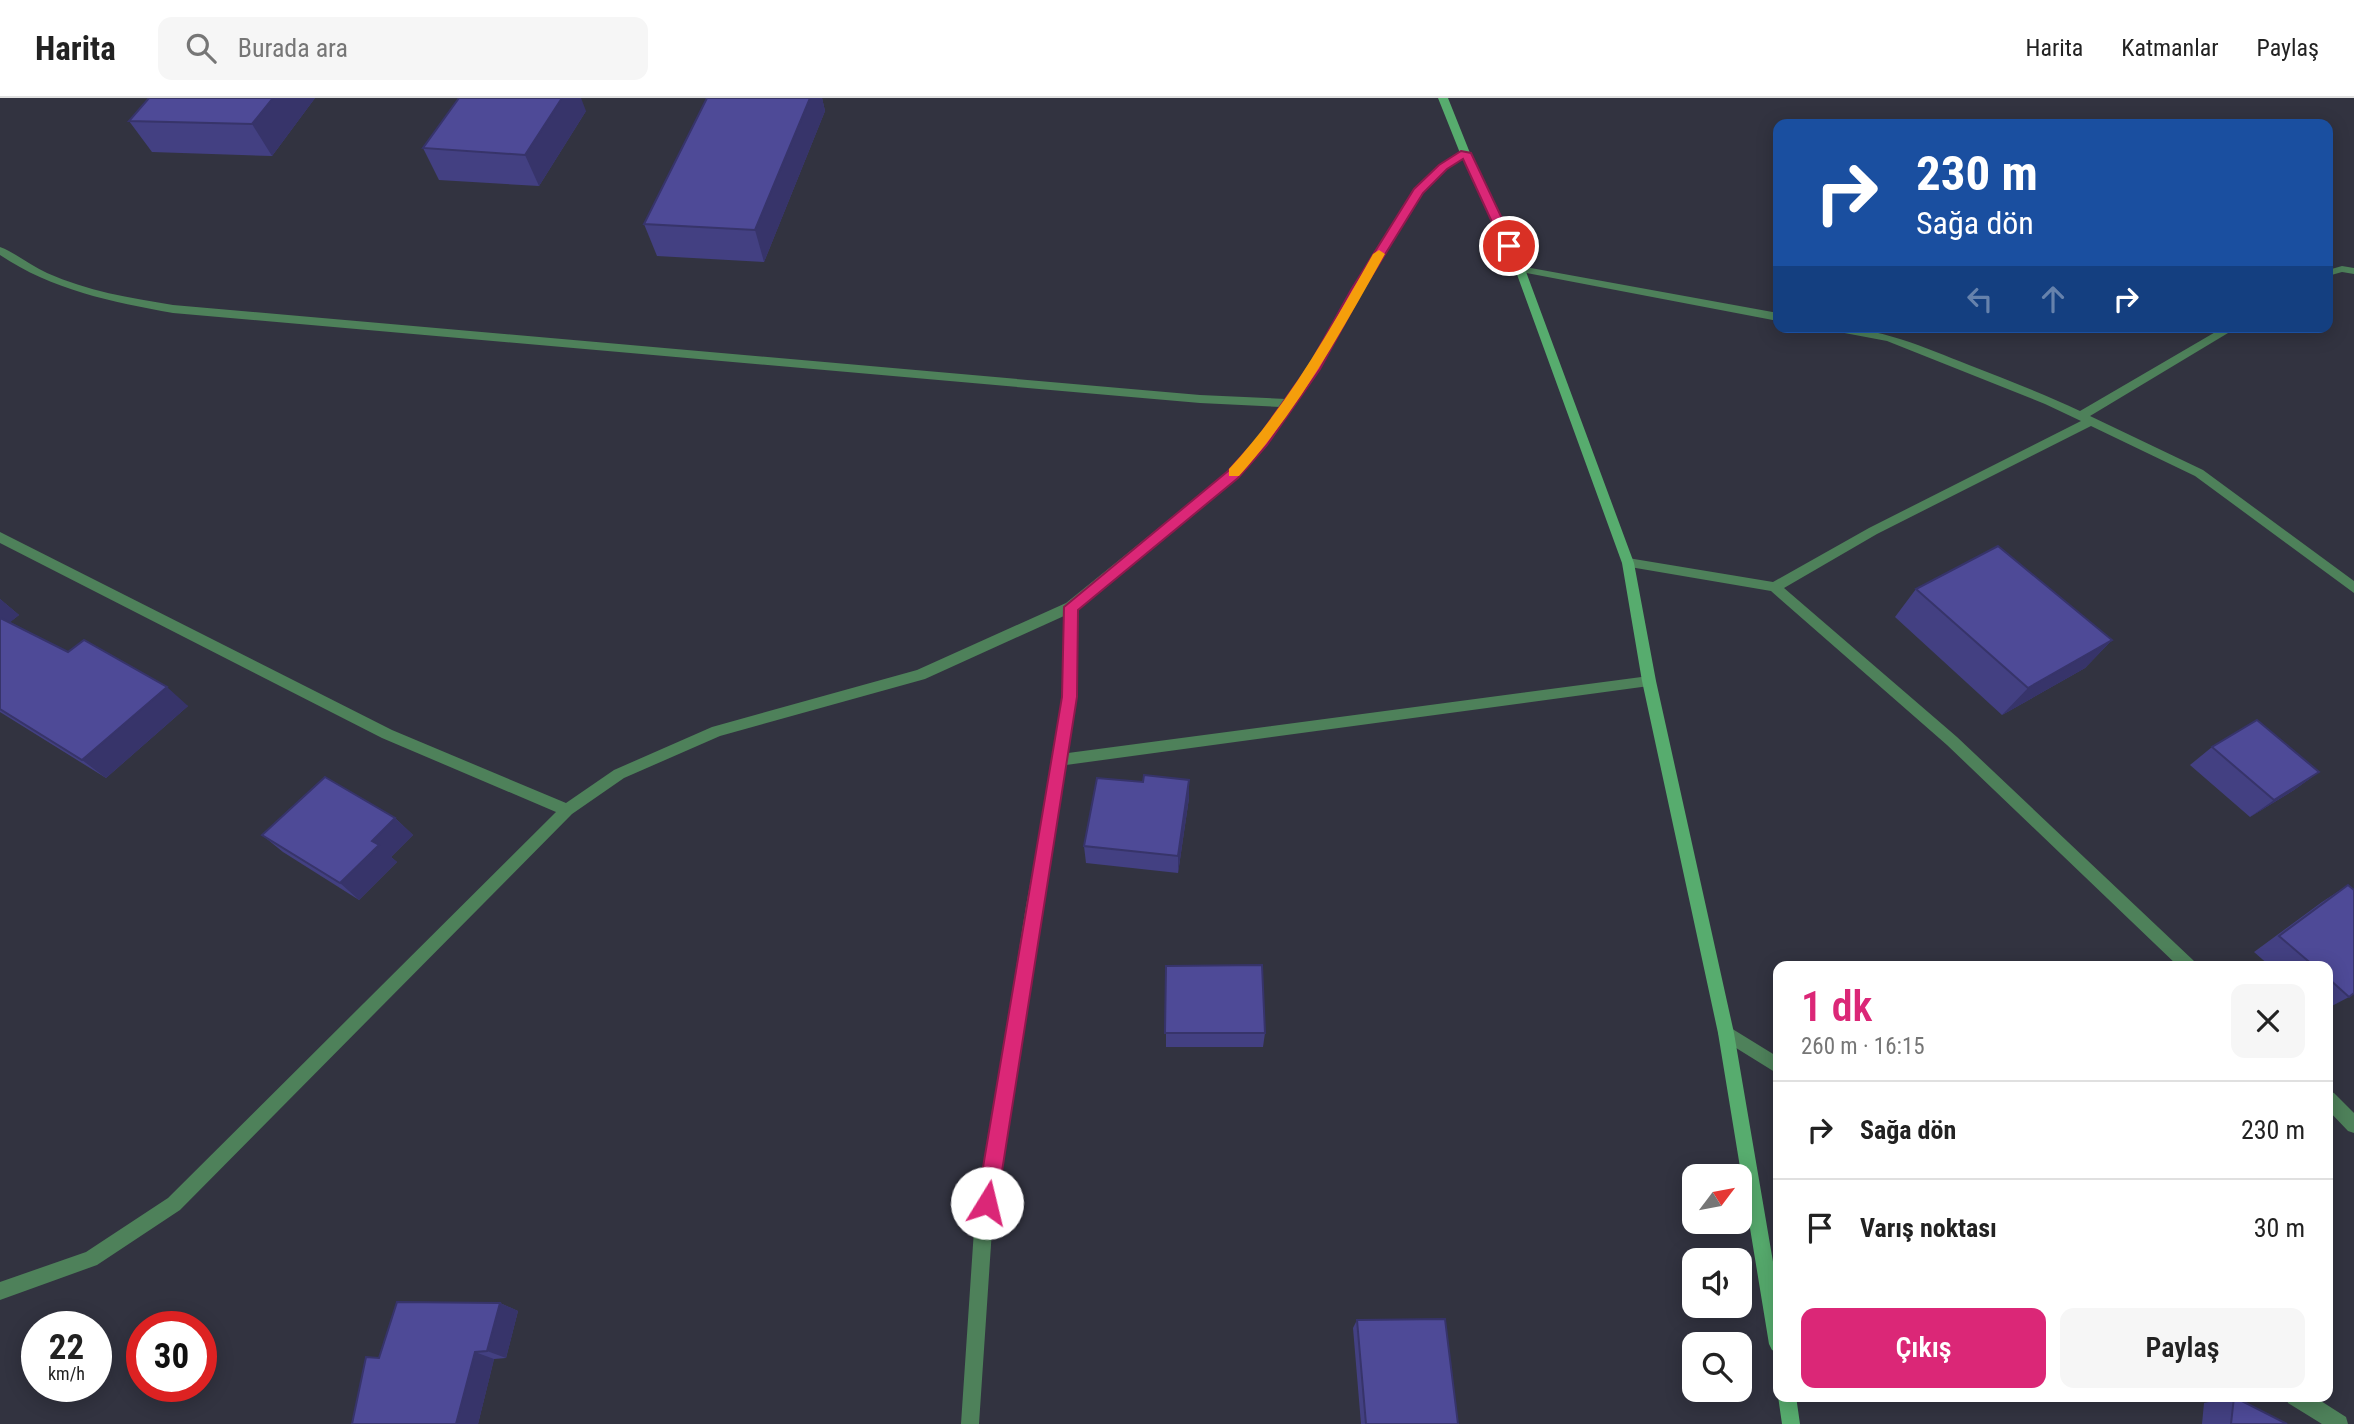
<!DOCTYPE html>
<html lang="tr">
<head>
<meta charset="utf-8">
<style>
  :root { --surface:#fff; --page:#f6f6f6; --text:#222; --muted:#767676; --line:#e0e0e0; --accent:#db2777 }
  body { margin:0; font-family:"Roboto Condensed",sans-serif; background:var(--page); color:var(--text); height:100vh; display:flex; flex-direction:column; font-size:26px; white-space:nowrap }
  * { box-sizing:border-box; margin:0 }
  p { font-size:23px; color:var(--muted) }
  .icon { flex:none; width:38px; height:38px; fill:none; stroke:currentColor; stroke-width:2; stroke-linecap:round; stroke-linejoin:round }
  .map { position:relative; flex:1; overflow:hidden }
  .sheet { position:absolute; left:1773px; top:863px; width:560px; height:441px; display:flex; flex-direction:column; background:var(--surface); border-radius:14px; box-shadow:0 4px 18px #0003 }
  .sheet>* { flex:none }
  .guide { position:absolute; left:1773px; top:21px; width:560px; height:214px; border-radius:14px; box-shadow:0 4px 18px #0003; background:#1a4fa0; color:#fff; overflow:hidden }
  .needle { width:46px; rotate:58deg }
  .buttons { position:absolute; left:1682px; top:1066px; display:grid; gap:14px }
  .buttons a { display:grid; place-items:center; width:70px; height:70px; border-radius:14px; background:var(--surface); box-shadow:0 4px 18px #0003; font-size:35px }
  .speed { position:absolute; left:21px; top:1213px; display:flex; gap:14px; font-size:35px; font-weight:700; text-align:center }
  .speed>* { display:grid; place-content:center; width:91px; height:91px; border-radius:50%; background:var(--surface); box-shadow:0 4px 18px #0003; line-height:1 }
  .speed small { font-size:18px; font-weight:400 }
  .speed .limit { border:10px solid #d22; background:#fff; color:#111 }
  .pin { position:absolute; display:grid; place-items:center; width:60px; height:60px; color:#fff; margin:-30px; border:4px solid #fff; border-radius:50%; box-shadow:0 2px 7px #0007 }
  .me { position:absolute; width:77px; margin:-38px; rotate:9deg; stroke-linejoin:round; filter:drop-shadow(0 0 5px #0008) }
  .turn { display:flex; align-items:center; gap:24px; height:147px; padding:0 28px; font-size:32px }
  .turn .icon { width:91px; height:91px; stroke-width:2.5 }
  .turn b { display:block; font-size:49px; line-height:60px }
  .lanes { display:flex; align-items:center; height:66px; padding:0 28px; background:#0003; justify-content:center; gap:35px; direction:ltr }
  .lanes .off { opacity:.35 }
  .round { display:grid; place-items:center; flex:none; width:74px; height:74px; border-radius:14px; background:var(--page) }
  .overview { display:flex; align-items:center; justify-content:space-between; height:119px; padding:0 28px }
  h1 { font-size:42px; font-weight:600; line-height:52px; color:var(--accent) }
  .cta { display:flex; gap:14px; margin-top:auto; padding:14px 28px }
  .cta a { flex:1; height:80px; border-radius:14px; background:var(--accent); color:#fff; font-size:28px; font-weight:600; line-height:80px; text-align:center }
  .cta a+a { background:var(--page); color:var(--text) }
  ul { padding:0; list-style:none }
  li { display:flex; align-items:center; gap:21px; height:98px; padding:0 28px; border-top:2px solid var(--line) }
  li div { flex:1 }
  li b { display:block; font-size:26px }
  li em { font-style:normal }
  header { display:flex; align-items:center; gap:42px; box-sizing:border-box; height:98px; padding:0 35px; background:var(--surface); border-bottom:2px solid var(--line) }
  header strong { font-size:33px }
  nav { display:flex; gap:38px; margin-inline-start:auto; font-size:24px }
  .search { width:490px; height:63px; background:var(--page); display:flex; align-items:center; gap:18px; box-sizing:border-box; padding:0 24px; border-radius:14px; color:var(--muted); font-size:26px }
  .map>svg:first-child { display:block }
</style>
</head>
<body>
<header>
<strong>Harita</strong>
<div class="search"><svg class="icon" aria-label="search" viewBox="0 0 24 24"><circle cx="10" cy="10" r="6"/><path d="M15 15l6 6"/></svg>Burada ara</div>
<nav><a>Harita</a><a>Katmanlar</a><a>Paylaş</a></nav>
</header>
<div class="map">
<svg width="2354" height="1326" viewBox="0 0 2354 1326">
  <rect width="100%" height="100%" fill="#323340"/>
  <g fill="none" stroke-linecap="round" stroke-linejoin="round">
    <path fill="#4e815a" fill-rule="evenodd" d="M1465 52 1470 55 1468 57 1446 71 1422 95 1362 192 1319 271 1266 347 1237 379 1077 511 1076 599 1068 655 1649 578 1656 583 1649 588 1066 667 1042 808 992 1132 979 1326H961L974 1132 1026 808 1053 662 1062 599 1064 518 925 581 720 638 624 680 572 716 180 1112 97 1167 0 1202V1184L86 1154 168 1100 556 714 382 640 0 445V434L392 632 566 705 614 672 712 629 917 572 1066 505 1229 373 1258 341 1280 309 1200 305 173 215C112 204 52 192 0 157V149C16 155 31 168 47 175 87 193 130 200 173 207L1200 297 1286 301 1310 266 1352 192 1414 91 1440 67Z
      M1520 168 1778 215V223L1516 173 1515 171Z
      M2342 168 2354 170V176L2342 174 2328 178V172Z
      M1829 229C1880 229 1923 249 1969 267 2007 282 2044 296 2080 313L2224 229H2238L2090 318 2203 372 2354 483V495L2195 378 2091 328 1877 436 1784 490 1957 639 2194 863 2197 868H2178L1947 647 1771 493 1624 468 1622 465 1628 460 1773 484 1869 430 2081 323 2045 306 1887 243 1834 233Z
      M1726 927 1778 959V976L1720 940 1718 935 1720 930Z
      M2328 993 2334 995 2354 1015V1035L2348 1033 2328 1012Z
      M2286 1298H2313L2346 1319 2348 1326H2322L2288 1305Z"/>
    <path fill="#57ac6e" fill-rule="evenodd" d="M1438 0H1448L1470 55 1525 171 1634 465 1656 583 1734 935 1778 1193V1255L1772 1252 1769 1246 1718 935 1642 583 1622 465 1515 171 1460 55Z
      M1778 1298H1796L1800 1326H1782Z"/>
  </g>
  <path fill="#434082" d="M315 0 272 58 152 54 129 23Z
    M707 0H822L825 13 764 164 657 158 644 126Z
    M586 13 539 88 439 82 423 50Z
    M1916 491 2112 542 2085 570 2002 617 1895 519Z
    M0 501 19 517 10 524 68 554 188 608 106 680 0 614Z
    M2212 649 2319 674 2294 692 2250 719 2190 667Z
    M1189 700 1178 775 1086 765 1084 748Z
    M395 720 413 737 391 759 397 764 359 802 283 754 262 737Z
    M2348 787 2349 899 2328 910V868H2270L2254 854 2322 804Z
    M1166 868 1265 935 1263 949H1166Z
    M500 1205 518 1213 506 1260 494 1261 478 1326H352L379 1260Z
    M1357 1222 1458 1326H1361L1353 1230Z
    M2234 1299 2287 1326H2202L2204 1305Z"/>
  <path fill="#37346a" d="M273 0H315L272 58 252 26Z
    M562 0H581L586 13 539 88 525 57Z
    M810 0H822L825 13 764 164 755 132Z
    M0 501 19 517 4 529 0 526Z
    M2112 542 2085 570 2002 617 2028 590Z
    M167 589 188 608 106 680 82 662Z
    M2319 674 2294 692 2250 719 2274 702Z
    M1189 682V700L1178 775V758Z
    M395 720 413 737 391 759 397 764 359 802 340 785 372 743Z
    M500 1205 518 1213 506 1260 487 1253Z
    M475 1254 494 1261 478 1326H456Z"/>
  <path fill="#4e4a97" stroke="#37346a" stroke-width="2" d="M149 0H273L252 26 129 23Z
    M459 0H562L525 57 423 50Z
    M707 0H810L755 132 644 126Z
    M1998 448 2112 542 2028 590 1916 491Z
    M0 520 68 554 84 542 167 589 82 662 0 611Z
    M2257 622 2319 674 2274 702 2212 649Z
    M1144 677 1189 682 1178 758 1084 748 1097 680 1143 684Z
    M325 679 395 720 372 743 379 747 340 785 262 737Z
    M2348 787 2354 792V895L2349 899 2328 880V868H2314L2279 838Z
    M1262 867 1265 935H1165L1166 868Z
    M397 1204 500 1205 487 1253 475 1254 456 1326H352L366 1259 379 1260Z
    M1445 1221 1458 1326H1366L1357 1222Z
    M2234 1299 2287 1326H2231Z"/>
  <path fill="#db2777" stroke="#8e194d" stroke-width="2" d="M1461 53 1471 55 1515 148 1514 150 1503 148 1463 61 1447 71 1423 95 1363 192 1320 271 1267 347 1238 380 1078 512 1077 599 997 1105 994 1112 987 1115 980 1112 977 1105 1062 599 1064 509 1228 373 1257 341 1310 266 1351 192 1414 91 1439 67Z"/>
  <path fill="#f59e0b" d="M1379 152 1385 156C1341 234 1299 311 1239 378H1229V371C1288 307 1330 232 1373 156Z"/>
</svg>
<div class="buttons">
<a><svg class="needle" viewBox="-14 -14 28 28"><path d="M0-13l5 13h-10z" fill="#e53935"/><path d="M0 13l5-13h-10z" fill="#767676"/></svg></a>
<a><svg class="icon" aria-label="sound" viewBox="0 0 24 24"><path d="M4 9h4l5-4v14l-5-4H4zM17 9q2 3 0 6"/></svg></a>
<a><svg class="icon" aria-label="search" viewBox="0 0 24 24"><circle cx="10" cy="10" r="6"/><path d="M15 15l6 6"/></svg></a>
</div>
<div class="speed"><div>22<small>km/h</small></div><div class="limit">30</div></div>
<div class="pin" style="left:1509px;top:148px;background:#d93025"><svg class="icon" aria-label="arrive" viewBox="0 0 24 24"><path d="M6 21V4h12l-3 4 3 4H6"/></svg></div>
<svg class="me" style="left:987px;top:1105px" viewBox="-20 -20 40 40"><circle r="19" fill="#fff"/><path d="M0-13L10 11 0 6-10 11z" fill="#db2777"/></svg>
<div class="guide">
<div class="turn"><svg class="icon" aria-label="right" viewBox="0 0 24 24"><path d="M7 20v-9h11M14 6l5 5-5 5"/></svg><div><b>230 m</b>Sağa dön</div></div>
<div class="lanes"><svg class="icon off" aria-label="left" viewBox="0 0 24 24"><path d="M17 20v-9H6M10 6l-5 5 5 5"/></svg><svg class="icon off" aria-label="ahead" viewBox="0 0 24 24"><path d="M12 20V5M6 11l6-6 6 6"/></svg><svg class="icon" aria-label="right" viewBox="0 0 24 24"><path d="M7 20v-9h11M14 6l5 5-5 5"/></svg></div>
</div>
<section class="sheet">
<div class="overview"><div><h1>1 dk</h1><p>260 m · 16:15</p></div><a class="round"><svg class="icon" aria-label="close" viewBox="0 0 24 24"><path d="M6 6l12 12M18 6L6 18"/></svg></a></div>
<ul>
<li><svg class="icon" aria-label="right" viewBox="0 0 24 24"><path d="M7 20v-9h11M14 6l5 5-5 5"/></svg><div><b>Sağa dön</b></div><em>230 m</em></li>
<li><svg class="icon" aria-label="arrive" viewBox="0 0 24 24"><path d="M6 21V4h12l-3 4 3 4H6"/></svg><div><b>Varış noktası</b></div><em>30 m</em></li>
</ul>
<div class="cta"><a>Çıkış</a><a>Paylaş</a></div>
</section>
</div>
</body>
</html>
